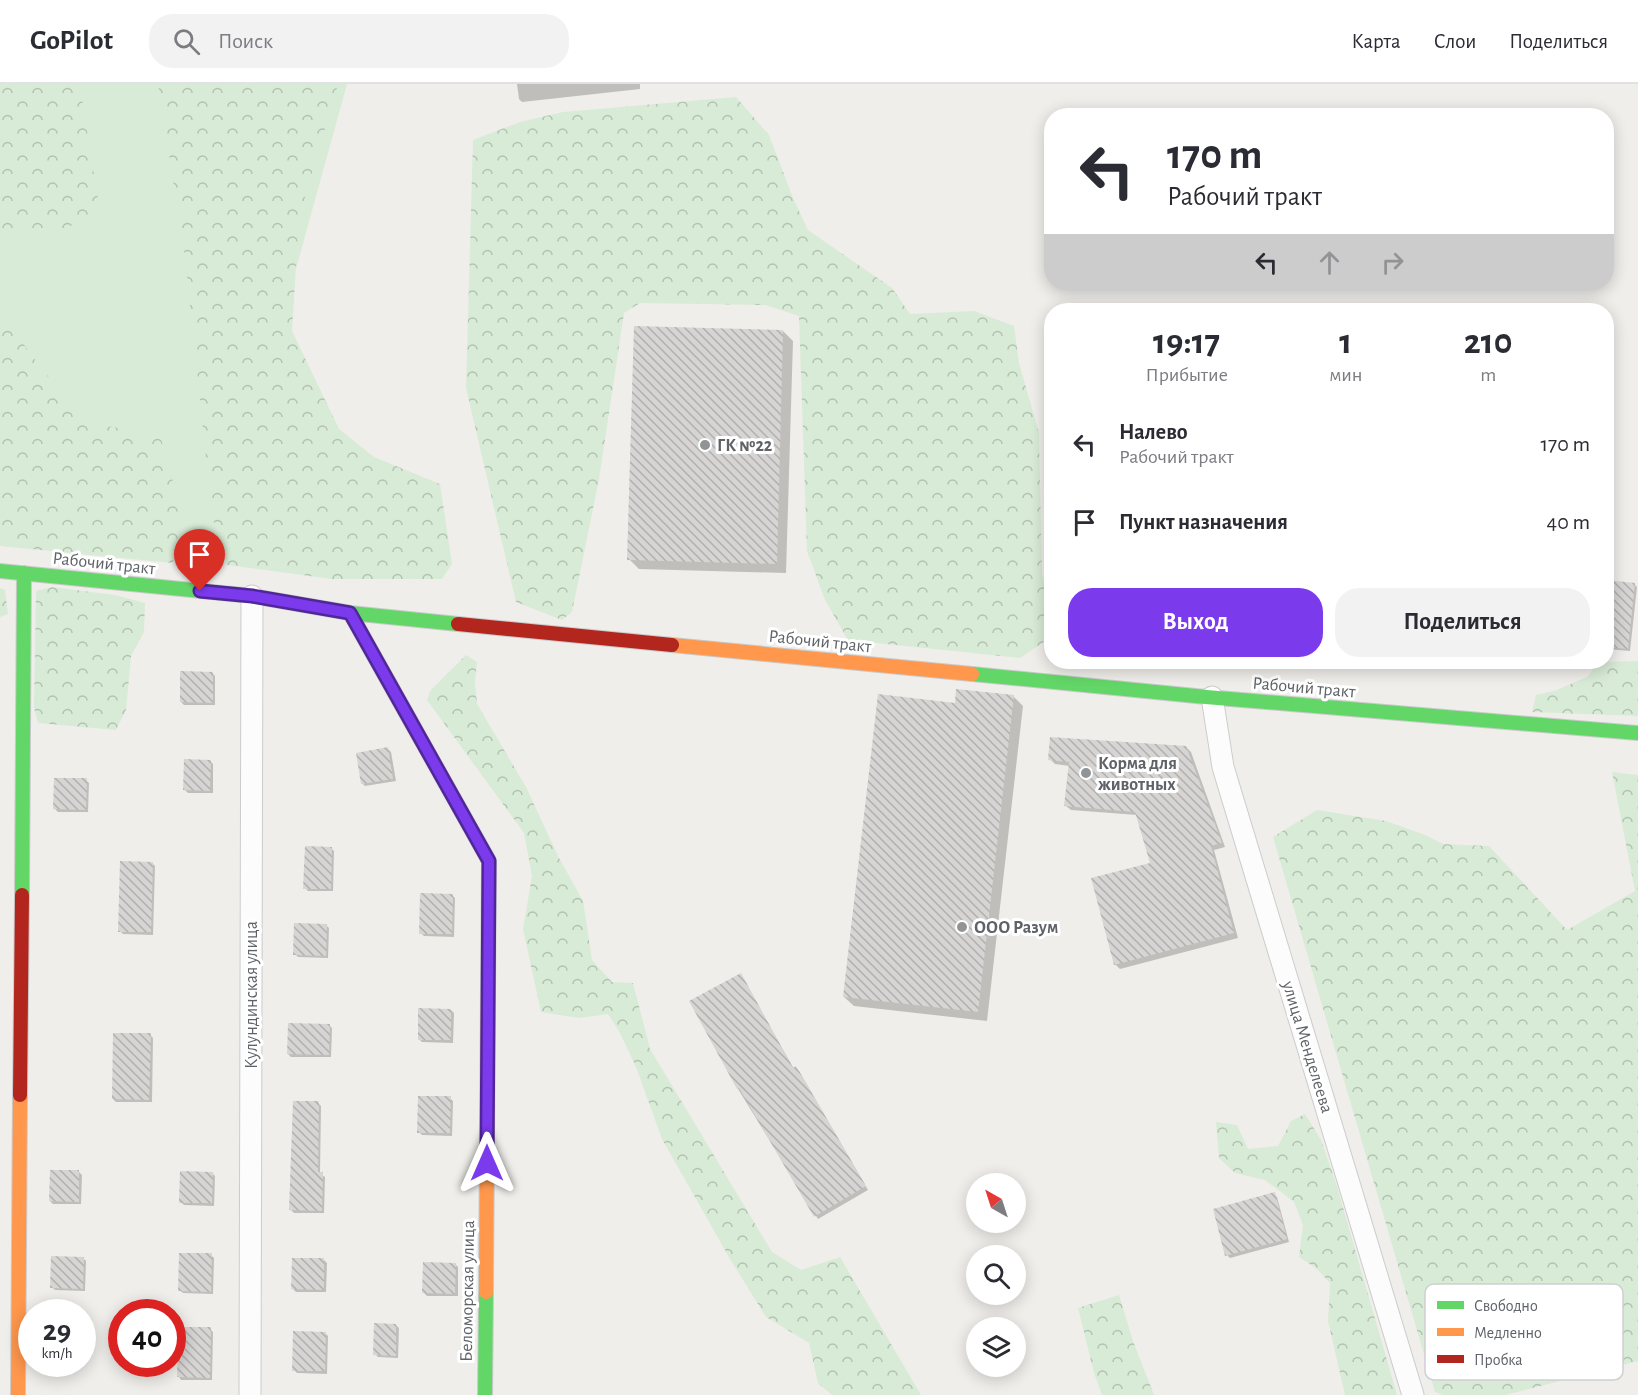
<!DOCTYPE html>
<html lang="ru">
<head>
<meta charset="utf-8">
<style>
  :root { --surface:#fff; --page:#f2f2f3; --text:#2b2b33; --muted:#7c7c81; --line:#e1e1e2; --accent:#7c3aed }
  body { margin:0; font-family:"Alegreya Sans",sans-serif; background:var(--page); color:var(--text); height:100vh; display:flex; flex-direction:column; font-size:22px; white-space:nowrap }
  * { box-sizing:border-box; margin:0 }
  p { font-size:20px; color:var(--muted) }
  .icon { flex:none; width:33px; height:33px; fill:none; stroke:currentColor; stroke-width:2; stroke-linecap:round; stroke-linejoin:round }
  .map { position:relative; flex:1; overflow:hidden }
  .drawer { position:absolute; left:1044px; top:219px; width:570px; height:366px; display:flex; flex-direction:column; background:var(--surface); border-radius:24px; box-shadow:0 3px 15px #0003 }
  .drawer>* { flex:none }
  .banner { position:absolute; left:1044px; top:24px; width:570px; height:183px; border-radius:24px; box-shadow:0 3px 15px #0003; background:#fff; color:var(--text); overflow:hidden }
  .needle { width:39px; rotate:321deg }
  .tools { position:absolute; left:966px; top:1089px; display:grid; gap:12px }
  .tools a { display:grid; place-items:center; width:60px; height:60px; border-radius:50%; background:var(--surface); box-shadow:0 3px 15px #0003; font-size:30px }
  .speed { position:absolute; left:18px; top:1215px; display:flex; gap:12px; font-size:30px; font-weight:700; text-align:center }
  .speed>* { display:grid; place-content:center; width:78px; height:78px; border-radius:50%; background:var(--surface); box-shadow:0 3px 15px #0003; line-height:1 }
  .speed small { font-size:15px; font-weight:400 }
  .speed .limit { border:9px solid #d22; background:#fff; color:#111 }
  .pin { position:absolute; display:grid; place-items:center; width:51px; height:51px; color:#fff; margin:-62px -26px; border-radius:50% 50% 50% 0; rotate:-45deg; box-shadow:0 0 6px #0007 }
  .pin .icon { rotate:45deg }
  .me { position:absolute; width:66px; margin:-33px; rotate:0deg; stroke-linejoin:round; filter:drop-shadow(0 0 4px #0008) }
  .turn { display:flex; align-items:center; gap:21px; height:126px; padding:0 24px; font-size:27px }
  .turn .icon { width:78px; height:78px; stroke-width:2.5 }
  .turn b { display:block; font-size:42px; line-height:51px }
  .lanes { display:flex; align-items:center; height:57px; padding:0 24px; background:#0003; justify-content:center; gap:30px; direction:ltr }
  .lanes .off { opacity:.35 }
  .eta { display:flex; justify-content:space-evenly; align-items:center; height:102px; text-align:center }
  .eta b { font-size:36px; font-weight:600; line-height:42px }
  .action { display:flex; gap:12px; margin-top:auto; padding:12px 24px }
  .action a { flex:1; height:69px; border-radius:24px; background:var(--accent); color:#fff; font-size:24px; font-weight:600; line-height:69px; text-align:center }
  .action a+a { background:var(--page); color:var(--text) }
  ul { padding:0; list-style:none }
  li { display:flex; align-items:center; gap:18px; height:78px; padding:0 24px }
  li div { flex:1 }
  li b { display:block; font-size:22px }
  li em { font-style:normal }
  header { display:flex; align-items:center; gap:36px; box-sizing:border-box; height:84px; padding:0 30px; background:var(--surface); border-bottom:2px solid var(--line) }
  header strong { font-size:28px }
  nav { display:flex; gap:33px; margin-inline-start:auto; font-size:21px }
  .search { width:420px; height:54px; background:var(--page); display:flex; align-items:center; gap:15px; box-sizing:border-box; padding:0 21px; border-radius:24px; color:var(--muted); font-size:22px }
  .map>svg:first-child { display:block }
</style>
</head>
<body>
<header>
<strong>GoPilot</strong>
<div class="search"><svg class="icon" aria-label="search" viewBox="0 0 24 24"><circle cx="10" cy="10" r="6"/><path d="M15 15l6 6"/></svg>Поиск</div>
<nav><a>Карта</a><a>Слои</a><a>Поделиться</a></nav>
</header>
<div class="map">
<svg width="1638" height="1311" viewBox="0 0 1638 1311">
  <defs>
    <pattern id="forest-crowns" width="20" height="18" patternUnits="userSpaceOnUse" patternTransform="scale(1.5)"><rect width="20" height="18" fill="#d8ebd6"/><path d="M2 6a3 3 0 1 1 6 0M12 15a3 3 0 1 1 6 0" fill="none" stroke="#b2c2b1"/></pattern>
    <pattern id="building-back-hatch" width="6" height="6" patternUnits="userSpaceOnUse" patternTransform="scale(1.5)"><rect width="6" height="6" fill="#d6d5d3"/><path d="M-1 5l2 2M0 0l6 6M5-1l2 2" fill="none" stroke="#b1b0af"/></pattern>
  </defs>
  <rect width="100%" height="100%" fill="#efeeea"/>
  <path fill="#d8ebd6" d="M0 0H347L215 478 0 445Z"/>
  <path fill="url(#forest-crowns)" d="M0 0H68L82 15 100 128 58 148 0 145Z
    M158 0H338L299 134 292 247 339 345 374 373 440 400 452 480 442 495H332L227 481 212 432 185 173Z
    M736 13 769 51 793 114 808 146 892 204 910 230 974 227 1014 242 1019 279 1039 349 1042 489 1051 539V553L1020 574 848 556 825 516 807 467 799 232 765 221 640 219 624 229 599 395 572 528 562 536 516 518 466 304 473 56 520 38 563 28Z
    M0 239 10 242 42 285 66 312 77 337 160 351 179 420 183 464 172 479 0 462Z
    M52 503 115 511 145 519 144 548 131 572 126 626 116 646 38 639 34 624 36 507Z
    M0 504 5 506 8 530 0 533Z
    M466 571 477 578 475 599 477 620 526 703 558 772 583 817 592 876 612 898 633 899 650 965 772 1168 801 1186 840 1173 921 1311H832L818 1299 809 1259 766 1233 730 1175 662 1055 636 983 620 949 608 930 579 934 541 928 523 845 532 792 524 749 427 616 430 607Z
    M1638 577V632L1532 628 1536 611 1554 607 1587 593 1598 578Z
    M1612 688 1638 691V1277L1505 1311H1443L1435 1308 1273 753 1317 726 1386 737 1425 751 1443 760 1489 762 1567 846 1635 807Z
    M1305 1030 1321 1056 1336 1099 1397 1311H1345L1328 1237 1330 1199 1317 1185 1299 1173 1303 1141 1294 1118 1265 1096 1235 1089 1219 1074 1216 1038 1237 1041 1248 1065 1278 1062 1291 1037Z
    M1119 1211 1133 1257 1154 1311H1102L1094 1289 1078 1224Z"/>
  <path fill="#0003" d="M517 0H640V5L522 18 519 15Z
    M783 247 793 257 786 489 639 485 629 475Z
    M1606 498 1634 500 1637 503 1630 567 1606 565Z
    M212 589 215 592V621H184L181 618Z
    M1013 612 1023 622 987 937 854 922 844 913 956 620Z
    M1186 663 1191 668 1225 763 1214 766 1238 854 1120 885 1115 880 1152 780 1137 731 1071 726 1066 722 1070 682 1055 680 1050 675Z
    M388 665 391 668 396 697 365 702 362 699Z
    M210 677 213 680V709H188L185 706Z
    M86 696 89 699 88 728H58L55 725Z
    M331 764 334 767 333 807H308L305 804Z
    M152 779 155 782 153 851 123 850 120 847Z
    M452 811 455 814 454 853 424 852 421 849Z
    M326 841 329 844 328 874 298 873 295 870Z
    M740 890 794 985 796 984 799 987 868 1106 818 1135 738 1005 691 918Z
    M451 926 454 929 453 959 422 958 419 955Z
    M329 941 332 944 331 973H291L288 970Z
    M150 951 153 954 152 1018H116L113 1015Z
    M450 1014 453 1017 452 1052 422 1051 419 1048Z
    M318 1019 321 1022 320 1090 325 1093 324 1129H294L291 1126Z
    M79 1088 82 1091 81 1120H53L50 1117Z
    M212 1089 215 1092 214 1122 184 1121 181 1118Z
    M1274 1110 1277 1113 1289 1158 1230 1174 1227 1171Z
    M211 1171 214 1174 213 1210 183 1209 180 1206Z
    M83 1174 86 1177 85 1207 55 1206 52 1203Z
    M324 1176 327 1179 326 1208H296L293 1205Z
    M455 1180 458 1183V1212H427L424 1209Z
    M396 1241 399 1244 398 1274 378 1273 375 1270Z
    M210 1245 213 1248 212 1296H181L179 1293Z
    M325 1249 328 1252 327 1290 297 1289 294 1286Z
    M46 1280H79V1283L49 1282Z"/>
  <path fill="url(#building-back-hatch)" d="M634 242 783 246 777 480 627 476Z
    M1606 496 1635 499 1628 565 1606 563Z
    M180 587 213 588V619L180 618Z
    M956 605 1014 611 978 928 843 913 878 610 955 619Z
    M1050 653 1186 662 1222 759 1211 762 1234 849 1114 881 1091 794 1150 779 1135 728 1064 722 1069 678 1048 676Z
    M388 663 393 695 361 700 356 669Z
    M184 675 211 676 210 707 183 706Z
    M54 694H87L86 726 53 725Z
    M305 762 332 763 331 805H303Z
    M120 777 153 778 151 848H118Z
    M420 809 453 810 452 850H419Z
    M294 839 327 840 326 872 293 871Z
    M741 889 793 984 796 982 866 1102 814 1133 739 1004 737 1005 689 917Z
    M418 924 451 925V956H418Z
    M288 939 330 940 329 971 287 970Z
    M113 949H151L149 1016 112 1015Z
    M418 1012H451L450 1049H417Z
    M293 1017H319L318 1088H323L322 1127 289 1126Z
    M50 1086H79V1118L49 1117Z
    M180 1087 213 1088 212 1119H179Z
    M1275 1108 1287 1155 1225 1172 1213 1125Z
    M179 1169H212L211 1208 178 1207Z
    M51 1172 84 1173 83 1205 50 1204Z
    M292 1174H324V1206L291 1205Z
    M423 1178 456 1179 455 1210 422 1209Z
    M374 1239 396 1240V1272L373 1271Z
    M178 1243H211L210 1294 177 1293Z
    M293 1247 326 1248 325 1287H292Z"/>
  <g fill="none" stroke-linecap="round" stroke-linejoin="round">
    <g stroke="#cbcccc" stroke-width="23">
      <path id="street" d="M1212 613 1223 683 1413 1311
        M250 1311 252 512"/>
    </g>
    <g stroke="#cacacb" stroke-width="16">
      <path id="fast" d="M0 487 252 512 350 529 458 540
        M350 529 489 777 488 904
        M972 590 1206 613 1638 649
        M22 811 24 489
        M485 1311 486 1208"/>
    </g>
    <g stroke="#cacacb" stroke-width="16">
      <path id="slow" d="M672 561 972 590
        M486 1208 488 904
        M18 1311 20 1011"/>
    </g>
    <g stroke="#cacacb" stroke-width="16">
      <path id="jam" d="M458 540 672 561
        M20 1011 22 811"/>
    </g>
    <use href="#street" stroke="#fdfcfc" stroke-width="21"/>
    <use href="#fast" stroke="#63d668" stroke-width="14"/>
    <use href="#slow" stroke="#ff974d" stroke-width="14"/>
    <use href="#jam" stroke="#b3261e" stroke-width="14"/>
  </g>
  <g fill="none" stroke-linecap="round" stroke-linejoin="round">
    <g stroke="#51269a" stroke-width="15">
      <path id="route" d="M200 507 252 512 350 529 489 777 487 1079"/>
    </g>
    <use href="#route" stroke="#7c3aed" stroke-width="10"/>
  </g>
  <g fill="#919496" stroke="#fff" stroke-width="2">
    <circle cx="705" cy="361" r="6"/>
    <circle cx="1086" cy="689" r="6"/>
    <circle cx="962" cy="843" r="6"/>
  </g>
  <g text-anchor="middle" stroke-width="6" stroke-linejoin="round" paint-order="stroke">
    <g font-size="18" font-weight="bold" fill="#5f6368" stroke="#fff" text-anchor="start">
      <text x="717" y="367">ГК №22</text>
      <text x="1098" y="685">Корма для<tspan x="1098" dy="21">животных</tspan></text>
      <text x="974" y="849">ООО Разум</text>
    </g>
    <g font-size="18" fill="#5f6368" stroke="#fff">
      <text transform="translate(104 479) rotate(6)" y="6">Рабочий тракт</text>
      <text transform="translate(820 557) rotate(6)" y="6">Рабочий тракт</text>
      <text transform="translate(1304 603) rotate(5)" y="6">Рабочий тракт</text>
      <text transform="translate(251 911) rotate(-90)" y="6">Кулундинская улица</text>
      <text transform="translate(1308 963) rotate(73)" y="6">улица Менделеева</text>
      <text transform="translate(467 1207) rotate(-89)" y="6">Беломорская улица</text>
    </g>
  </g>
  <rect x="1425" y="1200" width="198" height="96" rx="9" fill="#fff" stroke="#cfd0d2" stroke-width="1.5"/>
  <rect x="1437" y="1217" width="27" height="8" fill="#63d668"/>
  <rect x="1437" y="1244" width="27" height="8" fill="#ff974d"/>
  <rect x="1437" y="1271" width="27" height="8" fill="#b3261e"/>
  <g font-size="16" fill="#5f6368">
    <text x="1474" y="1227">Свободно</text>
    <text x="1474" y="1254">Медленно</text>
    <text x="1474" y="1281">Пробка</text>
  </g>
</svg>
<div class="tools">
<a><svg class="needle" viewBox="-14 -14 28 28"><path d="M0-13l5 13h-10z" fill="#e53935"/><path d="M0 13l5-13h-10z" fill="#7c7c81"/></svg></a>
<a><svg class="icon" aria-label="search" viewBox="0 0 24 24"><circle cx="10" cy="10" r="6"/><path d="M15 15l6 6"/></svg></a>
<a><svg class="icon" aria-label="layers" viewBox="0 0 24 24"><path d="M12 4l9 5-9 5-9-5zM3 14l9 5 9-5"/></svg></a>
</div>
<div class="speed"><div>29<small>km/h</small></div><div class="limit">40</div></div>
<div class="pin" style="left:200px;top:507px;background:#d93025"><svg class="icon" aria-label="arrive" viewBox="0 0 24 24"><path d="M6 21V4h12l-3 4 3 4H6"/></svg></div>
<svg class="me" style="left:487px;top:1079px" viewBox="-20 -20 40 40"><path d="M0-17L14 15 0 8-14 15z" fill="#7c3aed" stroke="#fff" stroke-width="4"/></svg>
<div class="banner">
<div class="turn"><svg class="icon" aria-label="left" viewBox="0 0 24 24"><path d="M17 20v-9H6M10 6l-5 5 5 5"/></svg><div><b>170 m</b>Рабочий тракт</div></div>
<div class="lanes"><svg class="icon" aria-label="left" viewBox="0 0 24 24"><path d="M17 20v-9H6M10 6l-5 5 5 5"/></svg><svg class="icon off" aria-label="ahead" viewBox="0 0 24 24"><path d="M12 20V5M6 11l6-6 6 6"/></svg><svg class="icon off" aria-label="right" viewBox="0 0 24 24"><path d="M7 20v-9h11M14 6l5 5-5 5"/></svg></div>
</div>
<section class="drawer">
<div class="eta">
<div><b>19:17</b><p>Прибытие</p></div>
<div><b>1</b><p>мин</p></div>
<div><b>210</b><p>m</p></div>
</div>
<ul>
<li><svg class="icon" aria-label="left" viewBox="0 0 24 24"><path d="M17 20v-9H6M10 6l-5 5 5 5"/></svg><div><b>Налево</b><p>Рабочий тракт</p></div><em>170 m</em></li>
<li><svg class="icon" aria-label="arrive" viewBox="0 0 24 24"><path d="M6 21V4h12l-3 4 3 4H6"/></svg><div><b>Пункт назначения</b></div><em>40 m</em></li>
</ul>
<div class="action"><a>Выход</a><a>Поделиться</a></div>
</section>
</div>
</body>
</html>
